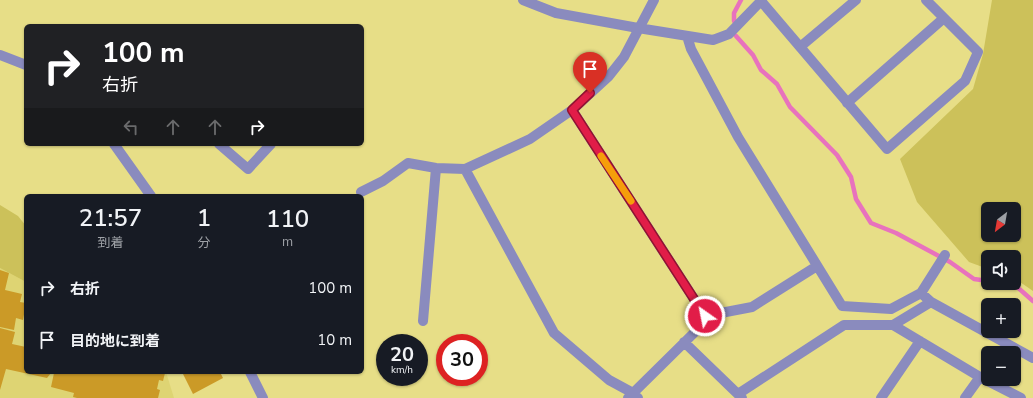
<!DOCTYPE html>
<html lang="ja">
<head>
<meta charset="utf-8">
<style>
  :root { --surface:#171b24; --page:#242831; --text:#f1f3f6; --muted:#9ea1a6 }
  body { margin:0; font-family:"Nunito Sans","Noto Sans JP",sans-serif; background:var(--page); color:var(--text); height:100vh; display:flex; flex-direction:column; font-size:15px; white-space:nowrap }
  * { box-sizing:border-box; margin:0 }
  p { font-size:13px; color:var(--muted) }
  .icon { flex:none; width:22px; height:22px; fill:none; stroke:currentColor; stroke-width:2; stroke-linecap:round; stroke-linejoin:round }
  .map { position:relative; flex:1; overflow:hidden }
  .details { position:absolute; left:24px; top:194px; width:340px; height:180px; display:flex; flex-direction:column; background:var(--surface); border-radius:6px; box-shadow:0 1px 3px #0004 }
  .details>* { flex:none }
  .hud { position:absolute; left:24px; top:24px; width:340px; height:122px; border-radius:6px; box-shadow:0 1px 3px #0004; background:#202124; color:#fff; overflow:hidden }
  .needle { width:26px; rotate:211deg }
  .buttons { position:absolute; left:981px; top:202px; display:grid; gap:8px }
  .buttons a { display:grid; place-items:center; width:40px; height:40px; border-radius:6px; background:var(--surface); box-shadow:0 1px 3px #0004; font-size:20px }
  .speed { position:absolute; left:376px; top:334px; display:flex; gap:8px; font-size:20px; font-weight:700; text-align:center }
  .speed>* { display:grid; place-content:center; width:52px; height:52px; border-radius:50%; background:var(--surface); box-shadow:0 1px 3px #0004; line-height:1 }
  .speed small { font-size:10px; font-weight:400 }
  .speed .limit { border:6px solid #d22; background:#fff; color:#111 }
  .pin { position:absolute; display:grid; place-items:center; width:34px; height:34px; color:#fff; margin:-41px -17px; border-radius:50% 50% 50% 0; rotate:-45deg; box-shadow:0 0 4px #0007 }
  .pin .icon { rotate:45deg }
  .me { position:absolute; width:44px; margin:-22px; rotate:327deg; stroke-linejoin:round; filter:drop-shadow(0 0 3px #0008) }
  .turn { display:flex; align-items:center; gap:14px; height:84px; padding:0 12px; font-size:18px }
  .turn .icon { width:52px; height:52px; stroke-width:2.5 }
  .turn b { display:block; font-size:28px; line-height:34px }
  .lanes { display:flex; align-items:center; height:38px; padding:0 12px; background:#0003; justify-content:center; gap:20px; direction:ltr }
  .lanes .off { opacity:.35 }
  .eta { display:flex; justify-content:space-evenly; align-items:center; height:68px; text-align:center }
  .eta b { font-size:24px; font-weight:600; line-height:28px }
  ul { padding:0; list-style:none }
  li { display:flex; align-items:center; gap:12px; height:52px; padding:0 12px }
  li div { flex:1 }
  li b { display:block; font-size:15px }
  li em { font-style:normal }
  .map>svg:first-child { display:block }
</style>
</head>
<body>
<div class="map">
<svg width="1033" height="398" viewBox="0 0 1033 398">
  <rect width="100%" height="100%" fill="#e7de87"/>
  <path fill="#ded473" d="M0 268 26 282V372H166L174 398H0Z"/>
  <path fill="#ccc15a" fill-rule="evenodd" d="M992 0H1033V291L1014 278V257H988V269L969 262 917 202 900 159 973 89 983 54ZM988 209H1014V235H988Z
    M0 205 18 216 26 226V282L0 268Z"/>
  <g fill="none" stroke-linecap="round" stroke-linejoin="round">
    <path stroke="#e872bd" stroke-width="4.5" d="M734 21V13L741 0
      M736 36 753 55 761 70 777 84 790 107 837 155 851 177 856 199 871 223 896 233 950 262 974 279 988 281
      M1007 283 1016 286 1033 301"/>
  </g>
  <path fill="#cb9a27" d="M0 270 9 273 5 290 22 294 20 302 26 303 23 320 16 318 14 330 0 327Z
    M0 328 15 332 12 344 26 347V372H161L165 373 163 381 159 380 157 389 160 390 158 398H77L73 397 74 393 51 387 54 373H51L47 378 6 369 0 390Z
    M182 372H220L223 378 193 394Z"/>
  <g fill="none" stroke-linecap="round" stroke-linejoin="round">
    <path stroke="#8a8bbe" stroke-width="10" d="M523 0 556 13 638 28 713 40 729 34 762 0
      M761 1 887 149 965 81 978 52 926 0
      M687 36 691 49 738 137 842 306 891 309 921 293 931 302
      M800 47 856 0
      M0 55 26 65
      M847 103 944 18
      M572 110 705 316 700 327 628 398
      M114 144 151 196
      M219 144 248 169 271 144
      M465 169 554 333 609 380 633 393 638 398
      M361 192 383 181 408 163 436 168 465 169 530 139 572 110 609 76 624 57 654 0
      M921 293 945 255
      M705 316 752 307 817 266
      M423 321 436 168
      M893 325 931 302 1033 358
      M684 342 742 398
      M250 372 263 398
      M738 394 844 325H893L980 377 1021 398
      M881 398 920 341
      M965 398 980 377"/>
  </g>
  <g fill="none" stroke-linecap="round" stroke-linejoin="round">
    <g stroke="#92132f" stroke-width="10">
      <path id="route" d="M590 93 572 110 705 316"/>
    </g>
    <use href="#route" stroke="#e11d48" stroke-width="7"/>
    <path stroke="#f59e0b" stroke-width="7" d="M601 156 631 201"/>
  </g>
</svg>
<div class="buttons">
<a><svg class="needle" viewBox="-14 -14 28 28"><path d="M0-13l5 13h-10z" fill="#e53935"/><path d="M0 13l5-13h-10z" fill="#9ea1a6"/></svg></a>
<a><svg class="icon" aria-label="sound" viewBox="0 0 24 24"><path d="M4 9h4l5-4v14l-5-4H4zM17 9q2 3 0 6"/></svg></a>
<a>+</a>
<a>−</a>
</div>
<div class="speed"><div>20<small>km/h</small></div><div class="limit">30</div></div>
<div class="pin" style="left:590px;top:93px;background:#d93025"><svg class="icon" aria-label="arrive" viewBox="0 0 24 24"><path d="M6 21V4h12l-3 4 3 4H6"/></svg></div>
<svg class="me" style="left:705px;top:316px" viewBox="-20 -20 40 40"><circle r="17" fill="#e11d48" stroke="#fff" stroke-width="3"/><path d="M0-11L8 9 0 5-8 9z" fill="#fff"/></svg>
<div class="hud">
<div class="turn"><svg class="icon" aria-label="right" viewBox="0 0 24 24"><path d="M7 20v-9h11M14 6l5 5-5 5"/></svg><div><b>100 m</b>右折</div></div>
<div class="lanes"><svg class="icon off" aria-label="left" viewBox="0 0 24 24"><path d="M17 20v-9H6M10 6l-5 5 5 5"/></svg><svg class="icon off" aria-label="ahead" viewBox="0 0 24 24"><path d="M12 20V5M6 11l6-6 6 6"/></svg><svg class="icon off" aria-label="ahead" viewBox="0 0 24 24"><path d="M12 20V5M6 11l6-6 6 6"/></svg><svg class="icon" aria-label="right" viewBox="0 0 24 24"><path d="M7 20v-9h11M14 6l5 5-5 5"/></svg></div>
</div>
<section class="details">
<div class="eta">
<div><b>21:57</b><p>到着</p></div>
<div><b>1</b><p>分</p></div>
<div><b>110</b><p>m</p></div>
</div>
<ul>
<li><svg class="icon" aria-label="right" viewBox="0 0 24 24"><path d="M7 20v-9h11M14 6l5 5-5 5"/></svg><div><b>右折</b></div><em>100 m</em></li>
<li><svg class="icon" aria-label="arrive" viewBox="0 0 24 24"><path d="M6 21V4h12l-3 4 3 4H6"/></svg><div><b>目的地に到着</b></div><em>10 m</em></li>
</ul>
</section>
</div>
</body>
</html>
